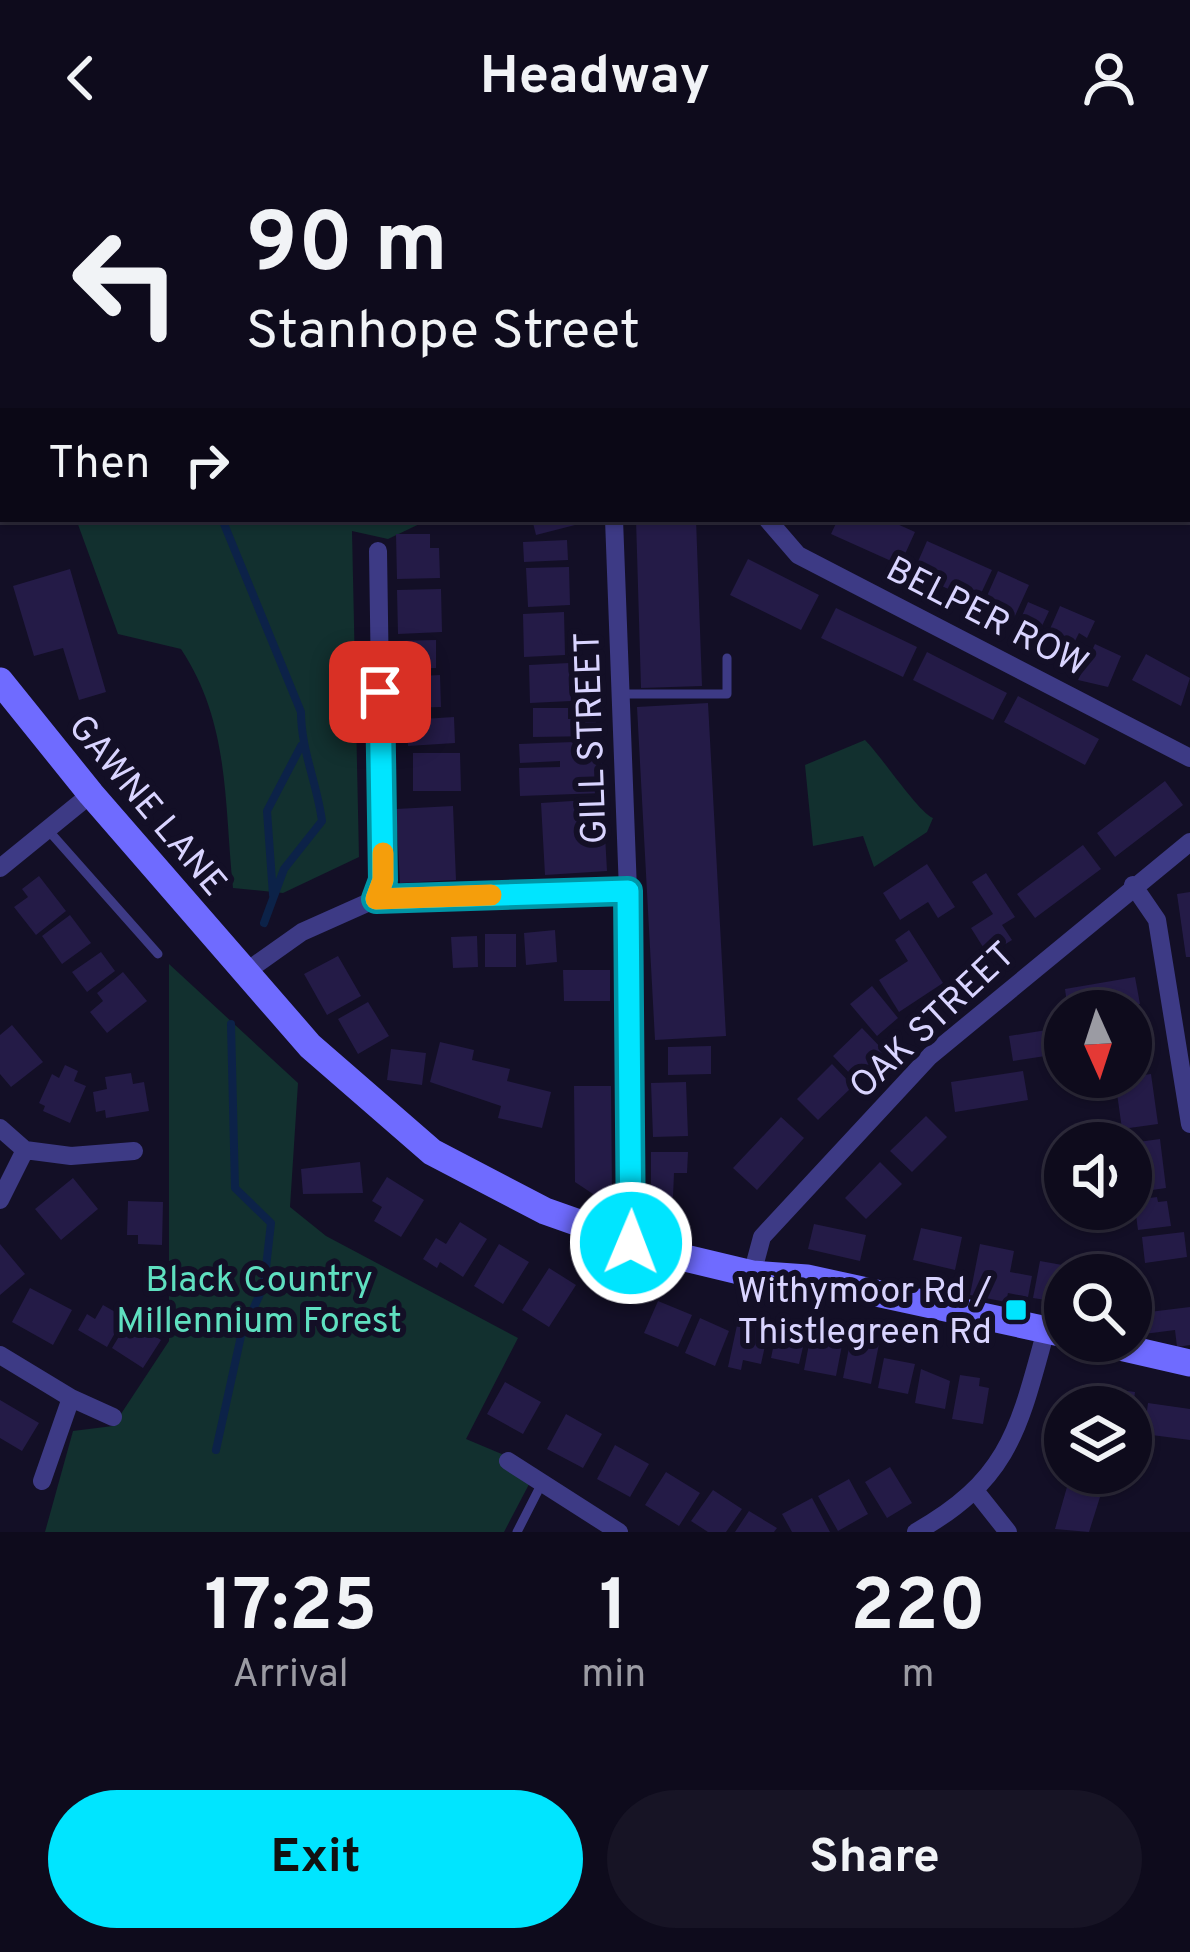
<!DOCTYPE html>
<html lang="en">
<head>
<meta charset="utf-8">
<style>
  :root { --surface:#0e0b1c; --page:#171425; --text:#f1f3f6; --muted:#9b9ba3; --line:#2e2b3b; --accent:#00e5ff }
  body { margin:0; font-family:Overpass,sans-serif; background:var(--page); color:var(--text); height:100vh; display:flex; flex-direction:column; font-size:45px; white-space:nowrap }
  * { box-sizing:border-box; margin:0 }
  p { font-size:39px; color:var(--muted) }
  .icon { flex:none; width:66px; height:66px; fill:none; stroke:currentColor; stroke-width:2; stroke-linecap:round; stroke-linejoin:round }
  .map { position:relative; height:1376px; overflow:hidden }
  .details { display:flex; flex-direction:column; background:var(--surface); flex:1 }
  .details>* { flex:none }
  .guide { position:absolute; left:0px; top:0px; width:1191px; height:366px; box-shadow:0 3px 9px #0004,0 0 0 3px var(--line); background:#0e0b1c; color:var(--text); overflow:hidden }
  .needle { width:78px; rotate:177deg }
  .fabs { position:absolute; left:1044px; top:834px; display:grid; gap:24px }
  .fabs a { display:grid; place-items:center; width:108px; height:108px; border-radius:50%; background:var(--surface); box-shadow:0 3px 9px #0004,0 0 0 3px var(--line); font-size:60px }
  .pin { position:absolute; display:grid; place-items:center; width:102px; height:102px; color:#fff; margin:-51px; border-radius:24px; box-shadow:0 6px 18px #0006 }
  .me { position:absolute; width:132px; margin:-66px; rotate:1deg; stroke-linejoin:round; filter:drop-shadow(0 0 9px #0008) }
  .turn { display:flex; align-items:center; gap:42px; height:252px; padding:0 48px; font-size:54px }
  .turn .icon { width:156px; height:156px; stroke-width:2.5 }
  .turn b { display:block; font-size:84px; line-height:102px }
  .then { display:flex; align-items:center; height:114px; padding:0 48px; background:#0003; gap:24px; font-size:45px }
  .eta { display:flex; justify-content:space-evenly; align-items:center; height:204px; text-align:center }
  .eta b { font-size:72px; font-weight:700; line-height:84px }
  .action { display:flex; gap:24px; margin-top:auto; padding:24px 48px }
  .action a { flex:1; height:138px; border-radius:72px; background:var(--accent); color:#111; font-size:48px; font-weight:700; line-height:138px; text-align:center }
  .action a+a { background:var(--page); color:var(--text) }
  header { display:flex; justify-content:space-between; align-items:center; height:156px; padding:0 48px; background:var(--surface); font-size:54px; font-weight:700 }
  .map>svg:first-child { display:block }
</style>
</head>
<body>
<header><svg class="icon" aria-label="back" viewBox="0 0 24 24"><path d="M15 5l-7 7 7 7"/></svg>Headway<svg class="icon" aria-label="person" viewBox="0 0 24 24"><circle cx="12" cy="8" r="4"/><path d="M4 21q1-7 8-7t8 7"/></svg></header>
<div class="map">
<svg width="1190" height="1376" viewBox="0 0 1190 1376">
  <rect width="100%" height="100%" fill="#130f26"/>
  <path fill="#12302f" d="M76 363H430L388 383 352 375 359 701 283 737 233 732C224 646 230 567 181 493L118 478Z
    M865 584C882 601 918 656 933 662L927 676 874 711 863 680 813 690 805 609Z
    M169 808 298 927 290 1051 326 1080 518 1182 466 1283 537 1313 504 1376H45L73 1275 113 1270 169 1185Z"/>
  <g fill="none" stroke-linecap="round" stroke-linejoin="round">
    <path stroke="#0c2248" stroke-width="8" d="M110 0 111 3
      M222 363 301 556C301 594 317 627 322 665L284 713 264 767
      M273 739 267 655 301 590
      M216 1294 241 1180 264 1129 271 1067 235 1032 231 868"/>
  </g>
  <path fill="#241b47" d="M532 363H574L575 369 536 379Z
    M636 363H696L702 530 641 532Z
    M838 363H886L915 376 900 409 831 378Z
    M396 378H430V392H439L440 422 397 423Z
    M567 384 568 404 524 406 523 386Z
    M927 385 992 414 977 446 913 417Z
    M748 403 819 439 801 474 730 439Z
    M569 411 570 449 528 451 526 412Z
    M70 413 106 536 79 544 63 492 34 500 13 430Z
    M998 415 1029 429 1014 462 983 449Z
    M441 433 442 476 398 478 397 434Z
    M1028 446 1049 455 1035 485 1015 476Z
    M1060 450 1095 465 1087 482 1079 477 1071 493 1046 482Z
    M836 452 917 491 903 521 821 482Z
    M564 456 565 499 524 501 523 458Z
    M436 484V512L397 513 396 485Z
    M1095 488 1121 500 1108 531 1078 524Z
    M927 496 1007 537 993 564 913 524Z
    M1146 498 1190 522 1181 550 1132 524Z
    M569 507 571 545 530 547 529 509Z
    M440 519 441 551 404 552 403 521Z
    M1018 540 1099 583 1085 609 1004 566Z
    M708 547 726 880 655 884 637 551Z
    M533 552H568V563H596V580L533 581Z
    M454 561 455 587 408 590 407 564Z
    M601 585 603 637 520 640 519 612 560 611V605L520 607 519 588Z
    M413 597H460L461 635H413Z
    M1165 625 1183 649 1115 701 1097 677Z
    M603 643 607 715 545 719 541 647Z
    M453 650 456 724 400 727 396 653Z
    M1083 689 1101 713 1035 762 1017 738Z
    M927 708 955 751 938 762 928 746 900 764 883 737Z
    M986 717 1015 761 1002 769 1012 784 988 799 971 772 993 758 972 726Z
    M39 720 66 755 36 779 14 751 28 741 22 733Z
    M1190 736V801H1186L1177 738Z
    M70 759 91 787 62 808 42 780Z
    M555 774 557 806 526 809 524 777Z
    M909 774 943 827 899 856 879 824 908 805 895 784Z
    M485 778H516V811H485Z
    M477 780 478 811 453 812 451 781Z
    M101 796 115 815 87 836 72 816Z
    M338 800 361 840 327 859 304 818Z
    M563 814H610V845H564Z
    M123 816 147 845 107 877 90 856 103 845 97 837Z
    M1135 821 1140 848 1068 855 1065 833Z
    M872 830 898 862 877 880 850 848Z
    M368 846 389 880 358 898 338 863Z
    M12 869 43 906 11 931 0 918V879Z
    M1065 871V897L1013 905 1009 880Z
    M862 872 885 896 856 924 833 900Z
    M1144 881 1147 911 1131 913V883Z
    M440 886 474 894 472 904 510 913 507 925 551 936 542 972 498 962 501 950 430 926Z
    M711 890V918L668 919V891Z
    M391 893 426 897 422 929 387 924Z
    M832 908 853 930 818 964 797 943Z
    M65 909 78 915 74 925 86 930 70 967 43 955 45 950 39 947 52 918 59 922Z
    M1023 915 1028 944 955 956 951 926Z
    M131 917 133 928 144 926 149 955 106 962 105 954 96 956 93 936 107 933 105 921Z
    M1151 918 1158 968 1122 973 1115 923Z
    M686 926 688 980 653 981 651 927Z
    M574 930H611L612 1039 602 1044 575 1026Z
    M926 960 947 981 912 1016 890 995Z
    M781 961 804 982 757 1034 733 1012Z
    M1160 983 1166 1032 1131 1037V987Z
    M651 996H688L687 1017H674L673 1041H651Z
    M360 1006 363 1037 303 1038 301 1013Z
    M880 1006 902 1028 866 1063 845 1042Z
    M387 1021 424 1044 401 1081 374 1065 382 1051 372 1045Z
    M73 1022 98 1053 61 1084 35 1053Z
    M1157 1041 1158 1046 1167 1045 1171 1070 1138 1074 1134 1044Z
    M128 1045 163 1046 162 1089 138 1088V1079H127Z
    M460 1066 487 1083 463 1121 440 1106 437 1112 423 1103 436 1082 446 1088Z
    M814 1068 866 1079 860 1105 808 1093Z
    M921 1072 962 1081 955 1114 913 1104Z
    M1184 1076 1187 1101 1145 1107 1142 1081Z
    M0 1088 25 1118 0 1139Z
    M499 1088 529 1106 503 1148 474 1130Z
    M980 1088 1014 1095 1010 1116 1032 1120 1028 1141 1008 1137 1006 1146 970 1139Z
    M1040 1105 1079 1112 1077 1119H1065V1147L1033 1142Z
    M549 1112 576 1129 549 1171 522 1154Z
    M30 1132 72 1154 53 1189 12 1166Z
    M658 1145 692 1159 678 1191 644 1177Z
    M103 1149 124 1161 107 1191 78 1174 87 1158 95 1163Z
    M1190 1151V1189L1177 1191 1175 1174 1144 1178 1141 1157Z
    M739 1160 770 1167 761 1208 743 1204 741 1214 728 1211Z
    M700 1162 729 1175 715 1210 685 1197Z
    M129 1164 161 1184 143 1212 112 1192Z
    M778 1168 807 1174 799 1208 771 1202Z
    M811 1178 843 1184 836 1220 804 1214Z
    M851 1182 879 1188 871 1228 843 1222Z
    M884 1202 915 1208 908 1238 878 1232Z
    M921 1213 950 1225 945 1253 915 1247Z
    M960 1219 980 1222 979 1230 989 1232 983 1268 952 1263Z
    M505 1226 541 1246 523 1278 487 1258Z
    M1082 1229 1135 1236 1133 1251H1088L1089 1246 1080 1245Z
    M0 1244 39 1267 22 1295 0 1282Z
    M1148 1247 1190 1253V1284L1144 1278Z
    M566 1258 602 1278 583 1312 547 1293Z
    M615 1289 649 1308 630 1341 597 1323Z
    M890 1311 912 1347 887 1362 865 1326Z
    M666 1316 700 1337 679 1370 645 1349Z
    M1071 1317H1100L1106 1322 1089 1376 1055 1373Z
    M849 1323 868 1358 838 1375 818 1340Z
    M713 1334 742 1353 726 1376H708L691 1365Z
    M812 1342 830 1376H792L782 1358Z
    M749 1355 777 1372 774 1376H735Z"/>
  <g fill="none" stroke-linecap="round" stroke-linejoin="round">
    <path stroke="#3d3a85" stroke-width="9" d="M620 538H727V502
      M48 674 158 798
      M517 1376 542 1327"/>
    <path stroke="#3d3a85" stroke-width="18" d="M1054 0 1059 3
      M1188 80 1190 81
      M1188 307 1190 308
      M614 363 628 735 631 1087
      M767 363 798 399 1190 602
      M0 712 91 638
      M1133 729 1157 764 1190 968
      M376 743 383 725 378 395
      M247 815 302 776 376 743 628 735
      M0 972 25 994 0 1044
      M25 994 71 1000 134 995
      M752 1118 762 1081 930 900 1190 686
      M0 1199 71 1242
      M508 1305 619 1376
      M42 1325 71 1242 113 1261
      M977 1337 1008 1376
      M916 1376C1010 1323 1019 1272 1046 1174"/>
    <path stroke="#6f6bff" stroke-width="27" d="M0 525 91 638 310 890 432 996 545 1055 664 1097 752 1118 807 1122 1065 1178
      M1094 1185 1190 1207"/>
  </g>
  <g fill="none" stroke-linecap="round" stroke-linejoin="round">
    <g stroke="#0095a6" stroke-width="30">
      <path id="route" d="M380 536 383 724 376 743 628 735 631 1087"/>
    </g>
    <use href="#route" stroke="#00e5ff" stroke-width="21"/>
    <path stroke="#f59e0b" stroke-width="21" d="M383 697V724L376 743 491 739"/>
  </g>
  <rect fill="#00e5ff" stroke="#130f26" stroke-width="4.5" x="1004" y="1142" width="24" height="24" rx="6"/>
  <g text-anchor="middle" stroke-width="12" stroke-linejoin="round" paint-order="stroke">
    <g font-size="36" fill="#d9d4ff" stroke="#130f26">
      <text transform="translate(988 459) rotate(27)" y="13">BELPER ROW</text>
      <text transform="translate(589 582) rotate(-92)" y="13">GILL STREET</text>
      <text transform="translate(149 648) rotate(50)" y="13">GAWNE LANE</text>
      <text transform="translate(931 863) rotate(-43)" y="13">OAK STREET</text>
    </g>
    <g font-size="36" fill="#5fe0c0" stroke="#130f26">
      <text x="259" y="1135">Black Country<tspan x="259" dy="41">Millennium Forest</tspan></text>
    </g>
    <g font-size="36" fill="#d9d4ff" stroke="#130f26" text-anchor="end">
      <text x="992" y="1146">Withymoor Rd /<tspan x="992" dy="41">Thistlegreen Rd</tspan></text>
    </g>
  </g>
</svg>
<div class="fabs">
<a><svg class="needle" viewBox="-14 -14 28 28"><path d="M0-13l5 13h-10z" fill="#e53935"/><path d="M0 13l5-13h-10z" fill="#9b9ba3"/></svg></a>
<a><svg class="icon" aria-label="sound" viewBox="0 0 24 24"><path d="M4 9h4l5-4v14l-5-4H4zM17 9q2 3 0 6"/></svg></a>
<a><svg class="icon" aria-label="search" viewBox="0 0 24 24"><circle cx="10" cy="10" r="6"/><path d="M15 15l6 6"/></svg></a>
<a><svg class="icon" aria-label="layers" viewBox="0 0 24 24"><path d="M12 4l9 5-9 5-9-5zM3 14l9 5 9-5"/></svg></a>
</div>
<div class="pin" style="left:380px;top:536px;background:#d93025"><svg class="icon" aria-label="arrive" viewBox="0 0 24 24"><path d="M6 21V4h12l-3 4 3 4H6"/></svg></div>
<svg class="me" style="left:631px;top:1087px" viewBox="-20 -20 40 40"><circle r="17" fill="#00e5ff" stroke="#fff" stroke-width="3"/><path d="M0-11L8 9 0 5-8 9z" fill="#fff"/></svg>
<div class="guide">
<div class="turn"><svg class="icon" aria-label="left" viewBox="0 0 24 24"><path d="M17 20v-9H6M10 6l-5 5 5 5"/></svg><div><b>90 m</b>Stanhope Street</div></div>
<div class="then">Then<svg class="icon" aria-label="right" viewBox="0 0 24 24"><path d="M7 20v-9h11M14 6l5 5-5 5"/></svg></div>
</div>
</div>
<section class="details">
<div class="eta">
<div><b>17:25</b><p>Arrival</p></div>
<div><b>1</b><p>min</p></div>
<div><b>220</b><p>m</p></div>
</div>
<div class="action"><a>Exit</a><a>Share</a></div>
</section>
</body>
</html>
